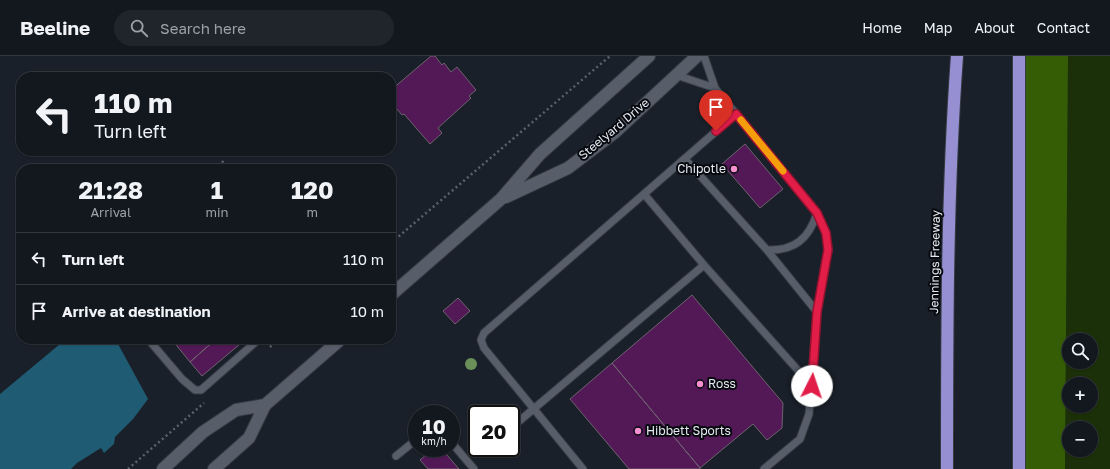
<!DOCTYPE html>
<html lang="en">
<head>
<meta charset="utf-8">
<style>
  :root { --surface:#13181f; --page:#20252c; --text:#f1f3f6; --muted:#9da0a4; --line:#32373d }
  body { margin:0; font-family:"Golos Text",sans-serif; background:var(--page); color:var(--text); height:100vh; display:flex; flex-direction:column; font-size:15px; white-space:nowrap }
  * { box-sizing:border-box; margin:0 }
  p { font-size:13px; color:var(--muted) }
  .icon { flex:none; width:22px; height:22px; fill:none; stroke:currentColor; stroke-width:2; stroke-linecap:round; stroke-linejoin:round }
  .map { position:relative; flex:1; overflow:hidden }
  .panel { position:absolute; left:16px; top:108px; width:380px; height:180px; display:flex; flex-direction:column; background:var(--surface); border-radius:16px; box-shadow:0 1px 3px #0004,0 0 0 1px var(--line) }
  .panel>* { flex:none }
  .guide { position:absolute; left:16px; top:16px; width:380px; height:84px; border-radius:16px; box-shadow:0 1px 3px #0004,0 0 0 1px var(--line); background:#13181f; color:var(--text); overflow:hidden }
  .tools { position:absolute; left:1062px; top:277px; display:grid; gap:8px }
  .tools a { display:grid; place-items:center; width:36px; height:36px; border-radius:50%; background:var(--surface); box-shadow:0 1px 3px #0004,0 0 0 1px var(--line); font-size:20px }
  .speed { position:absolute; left:408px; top:349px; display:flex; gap:8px; font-size:20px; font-weight:700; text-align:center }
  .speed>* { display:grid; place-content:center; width:52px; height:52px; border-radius:50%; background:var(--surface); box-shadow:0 1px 3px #0004,0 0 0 1px var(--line); line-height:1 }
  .speed small { font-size:10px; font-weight:400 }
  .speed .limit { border:2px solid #111; border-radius:6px; background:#fff; color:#111 }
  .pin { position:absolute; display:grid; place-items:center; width:34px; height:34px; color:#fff; margin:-41px -17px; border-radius:50% 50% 50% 0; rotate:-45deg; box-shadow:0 0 4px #0007 }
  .pin .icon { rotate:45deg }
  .me { position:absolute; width:44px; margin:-22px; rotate:4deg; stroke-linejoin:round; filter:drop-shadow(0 0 3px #0008) }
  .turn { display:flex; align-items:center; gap:14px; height:84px; padding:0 12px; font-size:18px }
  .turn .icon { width:52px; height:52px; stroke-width:2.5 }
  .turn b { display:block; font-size:28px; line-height:34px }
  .eta { display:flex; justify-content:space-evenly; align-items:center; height:68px; text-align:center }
  .eta b { font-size:24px; font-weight:700; line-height:28px }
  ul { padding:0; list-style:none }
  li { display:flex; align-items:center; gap:12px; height:52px; padding:0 12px; border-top:1px solid var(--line) }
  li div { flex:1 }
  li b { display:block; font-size:15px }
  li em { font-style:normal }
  header { display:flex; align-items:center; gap:24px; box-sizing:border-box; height:56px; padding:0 20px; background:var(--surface); border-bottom:1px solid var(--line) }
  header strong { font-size:19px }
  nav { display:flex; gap:22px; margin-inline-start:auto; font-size:14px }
  .search { width:280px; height:36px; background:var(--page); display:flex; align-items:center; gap:10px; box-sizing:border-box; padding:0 14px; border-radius:22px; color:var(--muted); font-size:15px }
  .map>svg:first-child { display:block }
</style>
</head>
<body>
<header>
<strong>Beeline</strong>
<div class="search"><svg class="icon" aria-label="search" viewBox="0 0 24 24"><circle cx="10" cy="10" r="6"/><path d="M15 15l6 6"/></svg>Search here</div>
<nav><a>Home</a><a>Map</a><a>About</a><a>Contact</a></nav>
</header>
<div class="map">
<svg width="1110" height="413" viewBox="0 0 1110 413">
  <rect width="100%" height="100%" fill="#192029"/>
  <path fill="#1b3008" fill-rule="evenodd" d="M1068 0H1110V413H1065ZM1069 284H1091V306H1069ZM1069 328H1091V350H1069ZM1069 372H1091V394H1069Z"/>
  <path fill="#345d05" d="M1019 0H1068L1065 413H1019Z"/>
  <path fill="#1f5c73" d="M66 283H109L118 288 148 343 133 363 115 381 114 388 104 397 101 392 77 407 71 413H0V338Z"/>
  <path fill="#531957" stroke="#6e636e" d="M431 0H435L442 9 444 7 451 16 457 11 476 34 469 40 471 42 438 72 442 77 430 88 404 58 402 59 391 46V34Z
    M745 88 783 133 760 152 722 108Z
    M692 239 783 347 782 372 767 384 753 368 700 412 612 307Z
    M458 242 470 255 455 268 443 255Z
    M175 283H216L190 306 173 285Z
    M216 283H246L202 320 190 306Z
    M612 307 700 412V413H629L570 343Z
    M434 392H441L459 413H428L420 404Z"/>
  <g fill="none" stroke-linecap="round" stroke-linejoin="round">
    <g stroke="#363b43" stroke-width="9">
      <path id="lane" d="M704 0 715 32 817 157 826 177 828 194 817 256 809 358 800 383 764 413
        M676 19 715 32
        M685 103 767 194 817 256
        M644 138 704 209 812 330
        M767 194C794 195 809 183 817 157
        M148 283 182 323 195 334H201L259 283
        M511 372 704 209
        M451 386 474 413
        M396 400 417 383
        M583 413 484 292 481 284 484 277 736 58"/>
    </g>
    <g stroke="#363b43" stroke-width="14">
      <path id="secondary" d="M506 141 568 112 614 77 697 0
        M391 239 501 143 540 98 649 0
        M163 413 203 376 236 354 265 349
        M214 413 249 382 265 349 341 283"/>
    </g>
    <g stroke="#363b43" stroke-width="14">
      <path id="highway" d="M947 413C947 275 947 137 957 0
        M1019 413V0"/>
    </g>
    <path stroke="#5c626a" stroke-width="2.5" stroke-dasharray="2 3" stroke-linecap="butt" d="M222 105 228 112
      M391 187 610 0
      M270 291 279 283
      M128 413 204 347"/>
    <use href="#lane" stroke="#575e6a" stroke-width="7"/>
    <use href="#secondary" stroke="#575e6a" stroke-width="12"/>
    <use href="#highway" stroke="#9690d3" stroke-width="12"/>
  </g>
  <circle fill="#6a8f59" cx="471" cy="308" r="6"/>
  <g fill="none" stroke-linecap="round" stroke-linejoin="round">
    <g stroke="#92132f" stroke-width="10">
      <path id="route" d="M716 75 736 58 817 157 826 177 828 194 817 256 812 330"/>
    </g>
    <use href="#route" stroke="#e11d48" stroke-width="7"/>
    <path stroke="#f59e0b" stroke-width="7" d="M741 64 783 115"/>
  </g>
  <g fill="#f690d0" stroke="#07090e" stroke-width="1.5">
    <circle cx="734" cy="113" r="4"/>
    <circle cx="700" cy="328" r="4"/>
    <circle cx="638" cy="375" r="4"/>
  </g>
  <g text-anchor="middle" stroke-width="4" stroke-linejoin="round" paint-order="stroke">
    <g font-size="12" fill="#e6ebf2" stroke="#07090e">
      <text transform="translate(614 73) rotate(-40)" y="4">Steelyard Drive</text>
      <text transform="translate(935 206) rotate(-89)" y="4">Jennings Freeway</text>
    </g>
    <g font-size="12" fill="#e6ebf2" stroke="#07090e" text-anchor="start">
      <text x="726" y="117" text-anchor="end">Chipotle</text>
      <text x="708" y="332">Ross</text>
      <text x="646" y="379">Hibbett Sports</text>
    </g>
  </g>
</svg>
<div class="tools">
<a><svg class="icon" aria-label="search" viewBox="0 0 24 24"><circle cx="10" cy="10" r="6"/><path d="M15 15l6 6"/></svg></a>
<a>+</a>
<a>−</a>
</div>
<div class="speed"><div>10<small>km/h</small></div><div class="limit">20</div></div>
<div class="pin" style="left:716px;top:75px;background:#d93025"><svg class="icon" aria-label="arrive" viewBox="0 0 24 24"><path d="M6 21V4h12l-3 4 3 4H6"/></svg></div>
<svg class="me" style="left:812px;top:330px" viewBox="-20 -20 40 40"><circle r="19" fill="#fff"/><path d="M0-13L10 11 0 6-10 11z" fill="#e11d48"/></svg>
<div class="guide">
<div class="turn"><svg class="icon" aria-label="left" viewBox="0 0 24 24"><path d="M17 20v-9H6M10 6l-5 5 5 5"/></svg><div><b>110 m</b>Turn left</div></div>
</div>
<section class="panel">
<div class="eta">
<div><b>21:28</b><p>Arrival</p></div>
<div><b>1</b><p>min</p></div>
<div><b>120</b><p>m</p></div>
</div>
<ul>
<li><svg class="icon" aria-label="left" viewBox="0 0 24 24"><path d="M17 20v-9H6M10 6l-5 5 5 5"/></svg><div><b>Turn left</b></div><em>110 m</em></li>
<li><svg class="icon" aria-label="arrive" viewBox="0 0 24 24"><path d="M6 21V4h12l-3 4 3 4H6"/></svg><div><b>Arrive at destination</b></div><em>10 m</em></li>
</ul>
</section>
</div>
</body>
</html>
